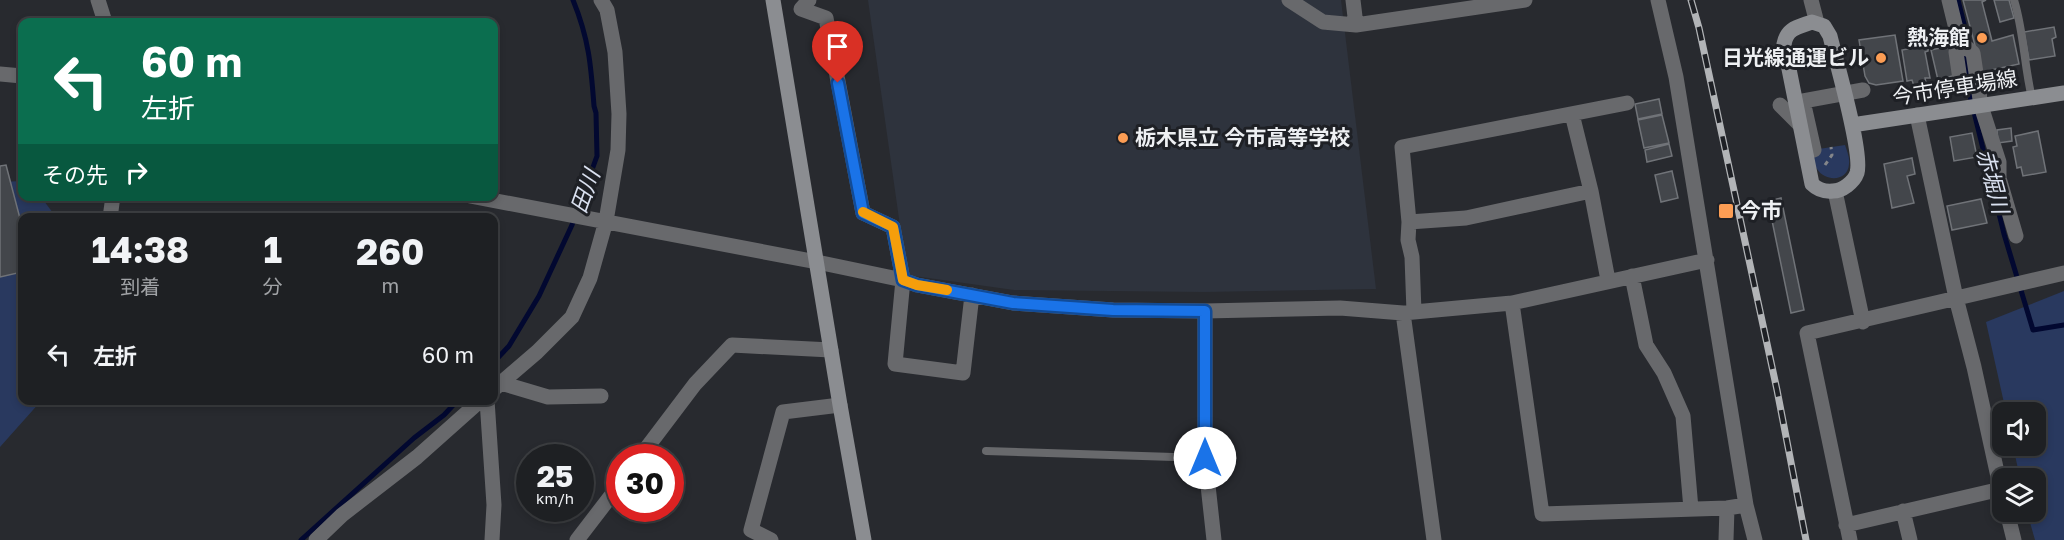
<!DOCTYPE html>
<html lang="ja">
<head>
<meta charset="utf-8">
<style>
  :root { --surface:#1e2023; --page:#2b2d30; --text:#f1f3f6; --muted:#a1a3a6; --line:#3c3e41 }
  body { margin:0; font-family:"Golos Text","Noto Sans JP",sans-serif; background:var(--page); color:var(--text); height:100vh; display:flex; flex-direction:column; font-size:22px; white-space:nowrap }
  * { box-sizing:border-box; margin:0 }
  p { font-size:20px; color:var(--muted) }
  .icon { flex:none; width:33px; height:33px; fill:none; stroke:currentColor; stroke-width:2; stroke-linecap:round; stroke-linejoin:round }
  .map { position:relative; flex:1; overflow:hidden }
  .panel { position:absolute; left:18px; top:213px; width:480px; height:192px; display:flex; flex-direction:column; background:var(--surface); border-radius:12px; box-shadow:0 3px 9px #0003,0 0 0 2px var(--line) }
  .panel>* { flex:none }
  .banner { position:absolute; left:18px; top:18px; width:480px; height:183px; border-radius:12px; box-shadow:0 3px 9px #0003,0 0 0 2px var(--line); background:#0b6e4f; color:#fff; overflow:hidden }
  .controls { position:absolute; left:1992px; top:402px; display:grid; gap:12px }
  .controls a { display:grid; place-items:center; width:54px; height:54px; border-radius:12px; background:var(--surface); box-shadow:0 3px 9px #0003,0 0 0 2px var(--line); font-size:30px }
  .speed { position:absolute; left:516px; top:444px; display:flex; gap:12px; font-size:30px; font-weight:700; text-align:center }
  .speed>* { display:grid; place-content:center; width:78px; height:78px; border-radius:50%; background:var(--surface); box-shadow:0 3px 9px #0003,0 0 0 2px var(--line); line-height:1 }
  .speed small { font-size:15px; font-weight:400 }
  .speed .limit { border:9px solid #d22; background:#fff; color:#111 }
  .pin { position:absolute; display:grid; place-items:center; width:51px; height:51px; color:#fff; margin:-62px -26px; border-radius:50% 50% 50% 0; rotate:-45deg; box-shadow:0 0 6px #0007 }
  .pin .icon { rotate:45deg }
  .me { position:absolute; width:66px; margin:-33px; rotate:0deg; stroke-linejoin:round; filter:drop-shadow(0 0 4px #0008) }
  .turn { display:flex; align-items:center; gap:21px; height:126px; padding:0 24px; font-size:27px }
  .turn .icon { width:78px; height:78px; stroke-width:2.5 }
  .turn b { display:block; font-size:42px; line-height:51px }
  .then { display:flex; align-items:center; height:57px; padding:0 24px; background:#0003; gap:12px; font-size:22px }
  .eta { display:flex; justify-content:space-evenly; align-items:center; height:102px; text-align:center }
  .eta b { font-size:36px; font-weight:700; line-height:42px }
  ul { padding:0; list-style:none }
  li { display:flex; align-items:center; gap:18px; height:78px; padding:0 24px }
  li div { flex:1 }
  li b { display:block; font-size:22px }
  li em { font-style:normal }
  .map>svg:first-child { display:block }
</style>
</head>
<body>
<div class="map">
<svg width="2064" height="540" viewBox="0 0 2064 540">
  <rect width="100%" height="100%" fill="#282a2f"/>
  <path fill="#2e333d" d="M868 0H1341L1376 289 1204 292 1014 290 907 275Z"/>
  <path fill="#29395f" d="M1845 145C1847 151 1850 158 1849 164 1848 182 1825 182 1817 169 1813 164 1813 157 1812 150Z
    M22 181V196L41 197 56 217 22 218V400L41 401 0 447V182Z
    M2064 291V540H2035L2027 512H2036V478H2020L2013 446H2036V412H2006L1986 322Z"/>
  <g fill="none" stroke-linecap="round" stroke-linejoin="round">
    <path stroke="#020830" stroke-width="5" d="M1958 0 1967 36 1965 58 1970 96 2004 234 2033 330 2064 325
      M494 362 509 346 539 296 572 225 597 156 596 113 594 106C591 66 589 39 573 0
      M301 540 414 438 444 415 458 400"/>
  </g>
  <path fill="#43464b" stroke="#707378" stroke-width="1.5" d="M1963 0H1986L1982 2 1992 41 2013 35 2019 64 1982 72Z
    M1994 0H2009L2014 18 2000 22Z
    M2054 27 2056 37 2052 39 2055 56 2029 60 2024 32Z
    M1895 35 1903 81 1876 85 1869 83 1865 76 1859 40Z
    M1928 45V51L1925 52 1930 78H1925L1926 83 1914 86 1912 80 1907 81 1902 50Z
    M1949 46 1956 75 1938 80 1931 50Z
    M1659 99 1662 114 1638 119 1635 104Z
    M1662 115 1669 143 1644 148 1638 120Z
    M2011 128 2012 141 1998 143 1997 130Z
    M2038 131 2046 172 2023 176 2021 167 2017 168 2013 147 2017 146 2015 136Z
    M1972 133 1977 157 1954 161 1950 137Z
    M1669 144 1672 156 1647 162 1645 150Z
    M1912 158 1915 174 1907 176 1914 203 1892 208 1884 164Z
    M6 165 22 226V272L0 277V166Z
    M1672 171 1678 198 1661 202 1655 175Z
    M1781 198 1804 310 1791 313 1768 201Z
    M1981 199 1987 223 1952 230 1947 206Z"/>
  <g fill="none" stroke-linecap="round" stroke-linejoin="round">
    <path stroke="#84868a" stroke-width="3" stroke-dasharray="4.5 4.5" stroke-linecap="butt" d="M1825 165 1832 155 1831 147"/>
    <path stroke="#68696c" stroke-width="8" d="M2014 0C2024 32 2024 66 2032 98
      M986 451 1205 458"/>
    <path stroke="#68696c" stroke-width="15" d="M98 0 105 22
      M809 0 801 9 826 18 863 213 893 227 903 280 895 364 963 373 972 295
      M1289 0 1323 22 1356 25 1525 0
      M1353 0 1356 25
      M1658 0 1676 77 1746 505 1755 540
      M1811 0 1817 23
      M1949 0 1959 41 1973 53 1981 106 1999 162V178L2016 236
      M1959 41 1956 52 1961 86
      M0 74 22 76
      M1780 105 1800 125 1803 101 1863 90
      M1805 110 1814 150
      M1572 114 1591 191 1608 280
      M1917 115 1956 298 1974 367 2002 495
      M1835 191 1863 322
      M470 196 817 262 903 280 917 285 1013 303 1113 310 1205 311 1340 308 1403 313 1512 303 1707 260
      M110 218 113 196
      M1409 222 1466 218 1591 191
      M1632 276 1646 345 1664 373 1683 416 1691 509
      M1512 303 1542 514 1727 508 1746 505
      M1205 311V458L1214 540
      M1414 312 1412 257 1408 240 1409 222 1402 147 1627 103
      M1403 313 1434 540
      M501 383 548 397 601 396
      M494 389 537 352 572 317 590 278 606 221 618 150 619 114 615 52 607 10 601 0
      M487 400 494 505 492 540
      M639 458 695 384 732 345 831 350
      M1903 511 1910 540
      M2007 512 2014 540
      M1846 525 2001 489
      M316 540 342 515 417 457 481 400
      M577 540 620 484
      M771 540 751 530 783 412 840 405
      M1726 540 1727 508
      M1850 540 1807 333 2064 273"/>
    <path stroke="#8b8d91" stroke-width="15" d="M773 0 840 405 864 540
      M1812 22 1824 26 1830 36C1836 61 1863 153 1857 173 1854 182 1842 191 1833 191 1824 192 1818 190 1812 184L1784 44C1787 28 1798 27 1812 22Z
      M1852 125 2064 93"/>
    <g stroke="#b2b4b7" stroke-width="7">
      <path id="rail" d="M1691 0 1699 28 1777 390 1806 540"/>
    </g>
    <use href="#rail" stroke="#1e2025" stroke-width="4.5" stroke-dasharray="14" stroke-linecap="butt"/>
  </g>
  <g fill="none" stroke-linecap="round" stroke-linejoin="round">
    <g stroke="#114b97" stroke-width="15">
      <path id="route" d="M838 83 863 213 893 227 903 280 917 285 1013 303 1113 310 1205 311V458"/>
    </g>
    <use href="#route" stroke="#1a73e8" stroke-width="10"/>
    <path stroke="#f59e0b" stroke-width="10" d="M863 212 893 227 903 280 917 285 947 290"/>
  </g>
  <g fill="#fc9d54" stroke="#1e2025" stroke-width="2">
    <circle cx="1982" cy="38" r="6"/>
    <circle cx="1881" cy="58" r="6"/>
    <circle cx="1123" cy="138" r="6"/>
    <rect x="1718" y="203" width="16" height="16" rx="3"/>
  </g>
  <g text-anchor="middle" stroke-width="6" stroke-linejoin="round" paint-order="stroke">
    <g font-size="21" font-weight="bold" fill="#eef0f3" stroke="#1e2025" text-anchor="end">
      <text x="1970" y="45">熱海館</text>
      <text x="1869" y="65">日光線通運ビル</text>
      <text x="1135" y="145" text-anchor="start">栃木県立 今市高等学校</text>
      <text x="1740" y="218" text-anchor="start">今市</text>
    </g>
    <g font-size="21" fill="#eef0f3" stroke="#1e2025">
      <text transform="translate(1955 88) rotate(-9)" y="7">今市停車場線</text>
    </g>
    <g font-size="22" font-style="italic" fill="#dae1f0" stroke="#1e2025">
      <text transform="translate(1993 181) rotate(75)" y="8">赤堀川</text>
      <text transform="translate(585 191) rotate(-70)" y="8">田川</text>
    </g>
  </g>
</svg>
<div class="controls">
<a><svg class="icon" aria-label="sound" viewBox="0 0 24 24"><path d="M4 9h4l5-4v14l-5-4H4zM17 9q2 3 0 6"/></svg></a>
<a><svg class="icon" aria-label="layers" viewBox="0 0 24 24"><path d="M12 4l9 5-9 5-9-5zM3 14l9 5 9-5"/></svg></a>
</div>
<div class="speed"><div>25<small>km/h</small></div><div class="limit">30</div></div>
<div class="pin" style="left:838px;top:83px;background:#d93025"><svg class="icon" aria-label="arrive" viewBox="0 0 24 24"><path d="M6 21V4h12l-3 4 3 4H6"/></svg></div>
<svg class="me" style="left:1205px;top:458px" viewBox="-20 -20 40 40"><circle r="19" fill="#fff"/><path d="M0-13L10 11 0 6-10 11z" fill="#1a73e8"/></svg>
<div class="banner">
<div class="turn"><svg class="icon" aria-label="left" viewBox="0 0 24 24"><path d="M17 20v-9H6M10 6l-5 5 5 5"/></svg><div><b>60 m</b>左折</div></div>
<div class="then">その先<svg class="icon" aria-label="right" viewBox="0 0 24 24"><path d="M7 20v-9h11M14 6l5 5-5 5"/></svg></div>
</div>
<section class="panel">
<div class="eta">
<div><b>14:38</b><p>到着</p></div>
<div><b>1</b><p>分</p></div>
<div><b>260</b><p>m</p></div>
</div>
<ul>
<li><svg class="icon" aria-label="left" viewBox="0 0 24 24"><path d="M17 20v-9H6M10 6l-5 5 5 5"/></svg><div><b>左折</b></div><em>60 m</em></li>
</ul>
</section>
</div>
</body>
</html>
